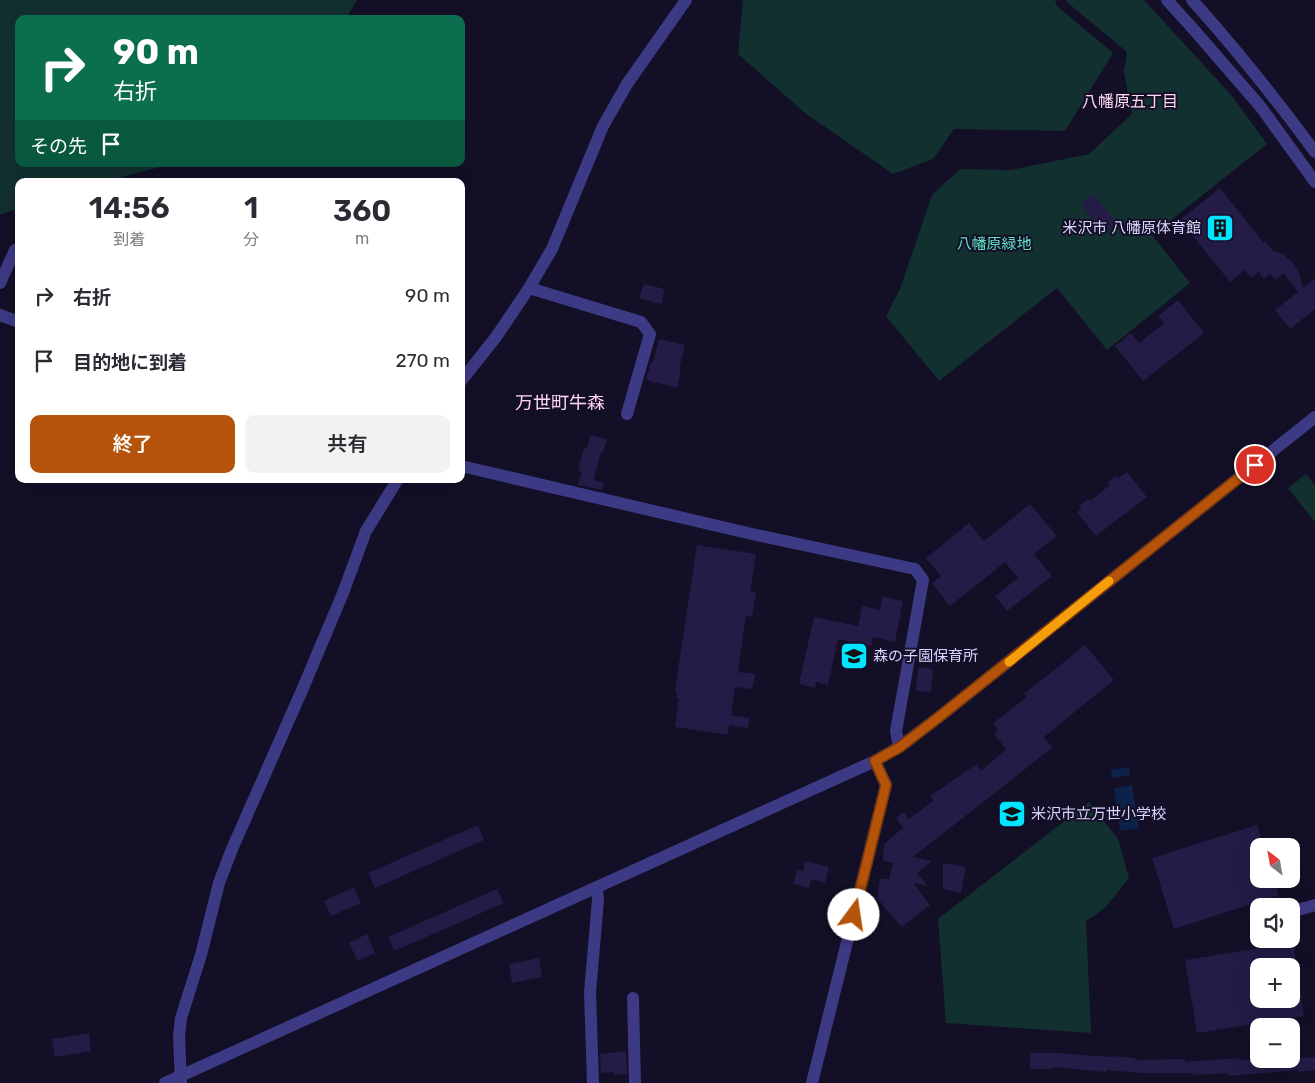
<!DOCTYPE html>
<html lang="ja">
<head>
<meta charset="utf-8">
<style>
  :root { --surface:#fff; --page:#f2f2f3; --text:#2b2b33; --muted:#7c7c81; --accent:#b45309 }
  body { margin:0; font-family:Rubik,"Noto Sans JP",sans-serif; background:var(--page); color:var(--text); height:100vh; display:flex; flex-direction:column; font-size:19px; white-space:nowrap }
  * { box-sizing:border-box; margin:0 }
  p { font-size:16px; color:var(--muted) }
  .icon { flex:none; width:28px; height:28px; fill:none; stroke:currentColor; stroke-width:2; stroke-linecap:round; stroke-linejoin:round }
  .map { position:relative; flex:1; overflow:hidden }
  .panel { position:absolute; left:15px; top:178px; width:450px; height:305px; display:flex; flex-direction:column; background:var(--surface); border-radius:10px; box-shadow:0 5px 20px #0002 }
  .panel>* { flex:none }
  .top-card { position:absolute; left:15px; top:15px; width:450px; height:152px; border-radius:10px; box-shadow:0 5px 20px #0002; background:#0b6e4f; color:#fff; overflow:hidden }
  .needle { width:32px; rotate:329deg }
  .fabs { position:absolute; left:1250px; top:838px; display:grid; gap:10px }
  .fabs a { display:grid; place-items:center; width:50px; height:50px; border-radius:10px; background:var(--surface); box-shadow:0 5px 20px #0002; font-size:25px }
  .pin { position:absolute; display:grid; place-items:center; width:42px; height:42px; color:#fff; margin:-21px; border:2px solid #fff; border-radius:50%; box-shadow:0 1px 5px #0007 }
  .me { position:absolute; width:55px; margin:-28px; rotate:14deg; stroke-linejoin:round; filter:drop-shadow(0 0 4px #0008) }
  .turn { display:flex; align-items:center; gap:18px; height:105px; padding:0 15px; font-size:22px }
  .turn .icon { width:65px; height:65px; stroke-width:2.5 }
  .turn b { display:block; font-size:35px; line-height:42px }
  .then { display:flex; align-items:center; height:48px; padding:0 15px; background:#0003; gap:10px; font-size:19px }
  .eta { display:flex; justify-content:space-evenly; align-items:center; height:85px; text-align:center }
  .eta b { font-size:30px; font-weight:600; line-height:35px }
  .button { display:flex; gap:10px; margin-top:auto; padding:10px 15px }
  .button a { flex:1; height:58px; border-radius:10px; background:var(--accent); color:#fff; font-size:20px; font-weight:600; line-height:58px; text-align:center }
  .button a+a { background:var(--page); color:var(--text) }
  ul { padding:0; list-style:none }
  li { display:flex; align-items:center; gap:15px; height:65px; padding:0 15px }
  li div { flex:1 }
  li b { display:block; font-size:19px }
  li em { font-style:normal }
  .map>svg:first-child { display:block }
</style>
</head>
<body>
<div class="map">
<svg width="1315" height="1083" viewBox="0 0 1315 1083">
  <rect width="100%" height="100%" fill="#130f26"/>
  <path fill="#12302f" d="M0 0H357L346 19H19V164H171L108 181H19V208L0 215Z
    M743 0H1055L1057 6 1113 53 1065 131 954 129 933 159 893 174 805 113 738 54Z
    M1067 0H1144L1233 97 1267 144 1152 235 1190 283 1107 350 1057 288 939 381 886 316 900 289 932 195 960 169 1011 170 1089 154 1132 114 1124 72 1127 52 1068 3Z
    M1306 474 1315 485V522L1288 488Z
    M1089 802 1118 839 1129 878 1105 908 1086 921 1091 1033 946 1023 938 919Z"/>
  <path fill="#0c2248" d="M1129 767 1130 775 1112 778 1111 770Z
    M1132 785 1139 828 1120 831 1114 788Z"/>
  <path fill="#241b47" d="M1220 188 1264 243 1266 242 1272 250 1283 254 1294 264 1299 272 1303 288 1315 278V309L1290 329 1275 310 1298 292 1284 273 1275 280 1270 274 1264 279 1259 272 1251 278 1245 270 1230 282 1180 220Z
    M1094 194 1117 224 1104 234 1081 204Z
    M644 284 665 289 661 304 639 298Z
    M1178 300 1204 333 1143 381 1115 346 1131 333 1139 343 1164 323 1158 316Z
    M659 339 685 345 679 369 681 370 677 388 646 380 651 362H653Z
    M590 435 607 439 603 452H601L594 480 604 482 602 490 578 485 582 472 578 471 584 448 587 449Z
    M1127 472 1147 497 1096 536 1077 512 1081 509 1079 506 1088 499 1090 501 1110 485 1108 482 1116 476 1118 478Z
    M1030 504 1057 536 1034 554 1052 576 1007 611 995 596 1018 578 1005 562 950 606 932 583 941 576 926 558 969 523 984 541Z
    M697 545 756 554 750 592 756 593 752 617 746 616 738 672 755 674 752 689 735 687 731 715 750 718 748 728 729 725 728 735 675 727 679 698H676L677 691 675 690Z
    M882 597 903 601 895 642 873 637 871 646 838 639 828 685 816 682 815 688 799 684 814 617 858 626 862 606 880 610Z
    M1085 645 1114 680 1044 737 1052 748 913 857 932 861 917 873 928 886 913 883 930 905 902 927 877 899 880 879H889L893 863 883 860 884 844 903 828 896 818 904 812 909 819 934 800 930 796 977 764 981 771 1006 749 994 734 998 730 993 723 1027 697 1024 694Z
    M918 667 933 669 931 692 916 691Z
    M478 825 484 840 375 888 368 873Z
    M1257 825 1263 846H1259V879H1274L1279 895 1174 929 1152 858Z
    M805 861 829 867 825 883 811 879 809 888 793 884 797 870 803 871Z
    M943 863 966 867 961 893 943 889Z
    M354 887 361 903 331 916 324 901Z
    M497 889 504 903 394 951 388 937Z
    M367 934 375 953 358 961 349 943Z
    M1293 943 1297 966H1259V999H1291V967L1297 966 1304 1016 1197 1033 1185 960Z
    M539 958 542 977 512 983 509 964Z
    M89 1033 91 1051 55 1057 52 1039Z
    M626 1051 627 1074 614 1075 613 1072 601 1073 600 1054Z
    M1030 1053H1057L1110 1057V1056L1135 1058V1060L1185 1059V1062L1239 1058V1060H1259L1315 1057V1070L1298 1072V1070L1228 1076V1073L1193 1075V1073H1140L1106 1070V1072L1053 1067V1069H1030Z"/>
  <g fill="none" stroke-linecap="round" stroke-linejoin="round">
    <path stroke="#3d3a85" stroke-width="12" d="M0 283 15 250H19
      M529 288 641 322 650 334 627 414
      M0 315 19 322
      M461 381 496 337 529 288 552 249 603 126 627 84 686 0
      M461 466 752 534 915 569 923 580 896 731 899 747
      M1291 912 1315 905
      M633 998 635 1083
      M181 1083 179 1036 181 1018 201 955 219 883 232 849 303 688 343 593 366 531 398 479
      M593 1083 590 992 598 900 597 888
      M812 1083 886 785 875 761"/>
    <path stroke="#3d3a85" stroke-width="12" d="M1167 0 1195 31 1260 106 1315 182
      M1192 0C1236 49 1276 99 1315 152
      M165 1083 875 761 899 747 939 717 1315 417"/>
  </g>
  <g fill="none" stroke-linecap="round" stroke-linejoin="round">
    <g stroke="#753606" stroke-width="12">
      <path id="route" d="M854 915 886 785 875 761 900 747 939 717 1255 465"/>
    </g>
    <use href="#route" stroke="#b45309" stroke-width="9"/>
    <path stroke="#f59e0b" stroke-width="9" d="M1009 662 1109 581"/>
  </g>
  <defs>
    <g id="building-square" transform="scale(1.4375)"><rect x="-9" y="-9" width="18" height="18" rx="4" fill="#00e5ff" stroke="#130f26"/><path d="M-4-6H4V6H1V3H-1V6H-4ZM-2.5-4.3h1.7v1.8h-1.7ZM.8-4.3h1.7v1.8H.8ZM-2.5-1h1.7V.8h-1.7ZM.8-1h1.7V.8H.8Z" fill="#111"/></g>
    <g id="school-square" transform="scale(1.4375)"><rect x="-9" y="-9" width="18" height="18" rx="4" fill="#00e5ff" stroke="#130f26"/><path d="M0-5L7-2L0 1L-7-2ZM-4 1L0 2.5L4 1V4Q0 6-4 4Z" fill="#111"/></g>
  </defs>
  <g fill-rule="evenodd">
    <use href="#building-square" x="1220" y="228"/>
    <use href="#school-square" x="854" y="656"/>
    <use href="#school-square" x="1012" y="814"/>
  </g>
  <g text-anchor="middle" stroke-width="4" stroke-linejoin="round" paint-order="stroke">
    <g font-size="15" fill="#d9d4ff" stroke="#130f26" text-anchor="start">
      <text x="1201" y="233" text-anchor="end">米沢市 八幡原体育館</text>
      <text x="873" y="661">森の子園保育所</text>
      <text x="1031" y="819">米沢市立万世小学校</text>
    </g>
    <g font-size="15" fill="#5fe0c0" stroke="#130f26">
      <text x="994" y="249">八幡原緑地</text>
    </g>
    <g font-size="16" fill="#ffd6f0" stroke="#130f26">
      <text x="1130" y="107">八幡原五丁目</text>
    </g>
    <g font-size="18" fill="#ffd6f0" stroke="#130f26">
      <text x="560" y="409">万世町牛森</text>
    </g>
  </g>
</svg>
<div class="fabs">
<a><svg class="needle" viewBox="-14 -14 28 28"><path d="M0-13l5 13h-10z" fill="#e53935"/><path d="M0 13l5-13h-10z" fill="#7c7c81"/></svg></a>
<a><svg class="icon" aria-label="sound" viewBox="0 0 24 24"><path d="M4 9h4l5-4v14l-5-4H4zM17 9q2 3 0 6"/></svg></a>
<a>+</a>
<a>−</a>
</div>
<div class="pin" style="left:1255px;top:465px;background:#d93025"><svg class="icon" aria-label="arrive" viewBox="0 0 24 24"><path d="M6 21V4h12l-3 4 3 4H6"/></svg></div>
<svg class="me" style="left:854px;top:915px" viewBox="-20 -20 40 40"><circle r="19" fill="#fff"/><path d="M0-13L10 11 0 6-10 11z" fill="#b45309"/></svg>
<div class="top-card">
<div class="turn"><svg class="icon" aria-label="right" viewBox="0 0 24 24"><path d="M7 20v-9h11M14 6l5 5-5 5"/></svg><div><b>90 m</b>右折</div></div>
<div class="then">その先<svg class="icon" aria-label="arrive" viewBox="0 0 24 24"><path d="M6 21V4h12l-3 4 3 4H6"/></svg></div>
</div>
<section class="panel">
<div class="eta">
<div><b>14:56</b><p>到着</p></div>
<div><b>1</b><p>分</p></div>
<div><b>360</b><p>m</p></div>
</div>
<ul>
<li><svg class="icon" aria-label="right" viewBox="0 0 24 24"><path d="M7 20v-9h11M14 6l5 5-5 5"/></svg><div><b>右折</b></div><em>90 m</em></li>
<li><svg class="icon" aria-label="arrive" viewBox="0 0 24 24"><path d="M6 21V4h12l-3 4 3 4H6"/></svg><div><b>目的地に到着</b></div><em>270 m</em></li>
</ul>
<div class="button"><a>終了</a><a>共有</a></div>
</section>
</div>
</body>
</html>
